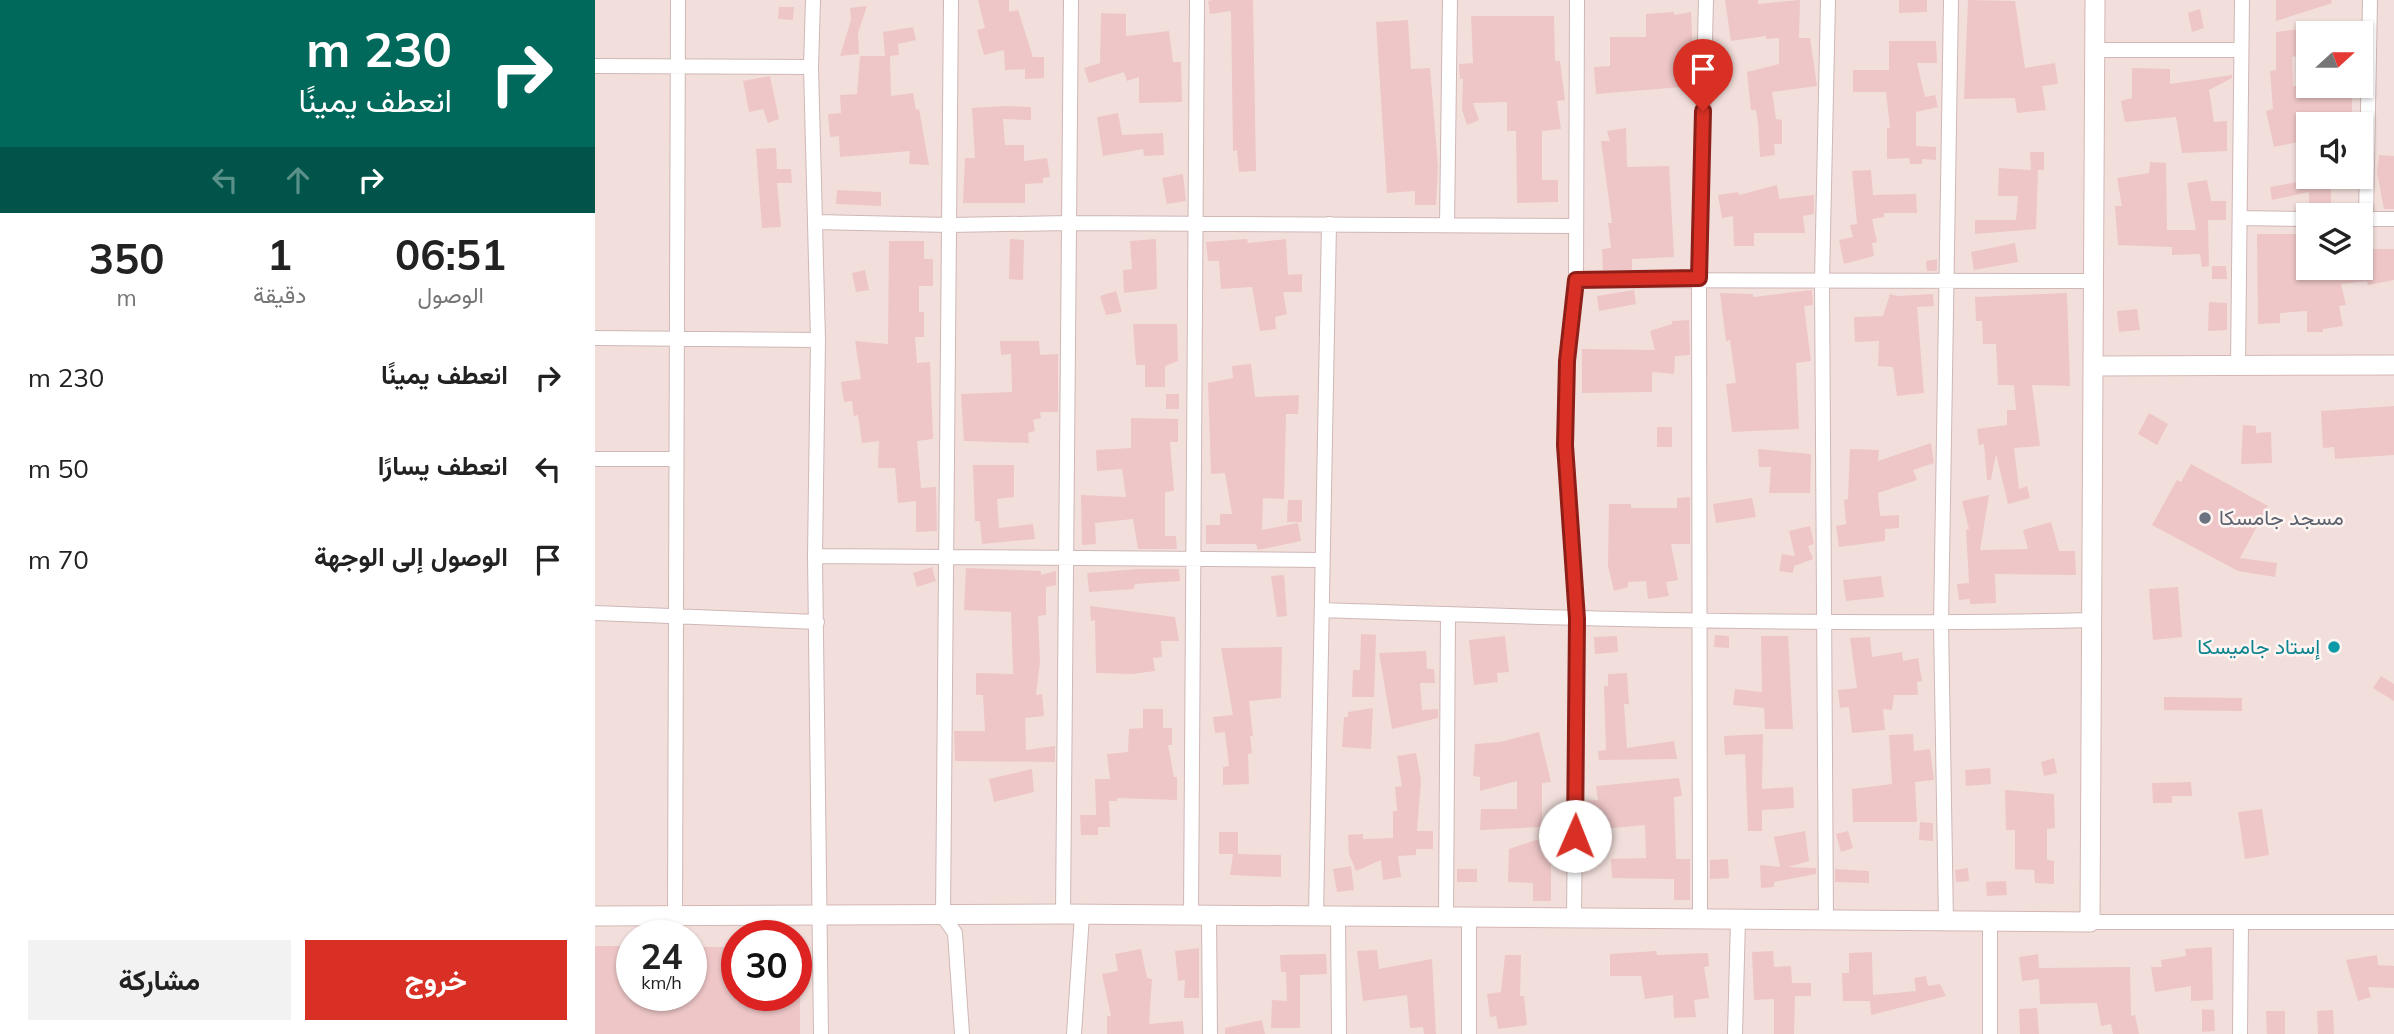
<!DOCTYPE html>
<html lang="ar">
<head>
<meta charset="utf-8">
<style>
  :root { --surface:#fff; --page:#f2f2f2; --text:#222; --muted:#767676; --accent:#d93025 }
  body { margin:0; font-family:Mulish,Vazirmatn,sans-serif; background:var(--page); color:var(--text); direction:rtl; height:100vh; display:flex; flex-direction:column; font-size:26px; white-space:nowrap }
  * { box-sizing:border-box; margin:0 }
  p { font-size:23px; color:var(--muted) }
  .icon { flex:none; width:38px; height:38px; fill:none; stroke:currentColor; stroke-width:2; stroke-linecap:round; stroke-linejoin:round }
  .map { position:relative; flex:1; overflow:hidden; direction:ltr }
  .details { display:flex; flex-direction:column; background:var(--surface); width:595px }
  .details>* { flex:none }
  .guide { background:#00695c; color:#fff; overflow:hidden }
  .needle { width:46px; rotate:69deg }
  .controls { position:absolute; left:1701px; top:21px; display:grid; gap:14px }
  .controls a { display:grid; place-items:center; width:77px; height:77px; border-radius:0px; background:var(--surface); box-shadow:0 2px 5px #0004; font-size:35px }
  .speed { position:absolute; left:21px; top:920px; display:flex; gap:14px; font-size:35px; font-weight:700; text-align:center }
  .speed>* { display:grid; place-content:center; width:91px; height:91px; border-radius:50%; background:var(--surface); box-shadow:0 2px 5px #0004; line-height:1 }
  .speed small { font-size:18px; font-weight:400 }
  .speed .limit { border:10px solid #d22; background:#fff; color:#111 }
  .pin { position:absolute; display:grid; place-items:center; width:60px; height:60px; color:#fff; margin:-72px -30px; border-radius:50% 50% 50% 0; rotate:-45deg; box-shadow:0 0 7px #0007 }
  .pin .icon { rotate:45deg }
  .me { position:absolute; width:77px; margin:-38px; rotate:1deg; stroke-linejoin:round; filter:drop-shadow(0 0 5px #0008) }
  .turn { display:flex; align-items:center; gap:24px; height:147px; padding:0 28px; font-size:32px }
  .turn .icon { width:91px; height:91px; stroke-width:2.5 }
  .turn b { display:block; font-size:49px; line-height:60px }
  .lanes { display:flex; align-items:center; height:66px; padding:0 28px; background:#0003; justify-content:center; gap:35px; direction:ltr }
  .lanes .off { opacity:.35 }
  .eta { display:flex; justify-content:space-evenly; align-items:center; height:119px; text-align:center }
  .eta b { font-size:42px; font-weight:700; line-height:49px }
  .button { display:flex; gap:14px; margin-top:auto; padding:14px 28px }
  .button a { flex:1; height:80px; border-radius:0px; background:var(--accent); color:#fff; font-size:28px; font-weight:700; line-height:80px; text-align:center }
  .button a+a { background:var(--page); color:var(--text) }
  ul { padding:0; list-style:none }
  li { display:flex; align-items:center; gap:21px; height:91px; padding:0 28px }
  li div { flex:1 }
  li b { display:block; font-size:26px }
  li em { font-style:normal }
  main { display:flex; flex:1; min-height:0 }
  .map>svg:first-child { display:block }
</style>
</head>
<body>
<main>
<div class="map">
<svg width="1799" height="1034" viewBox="0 0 1799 1034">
  <rect width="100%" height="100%" fill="#fbefec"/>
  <path fill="#f2dfdb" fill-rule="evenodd" d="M0 0H1799V1034H0ZM1713 33H1766V86H1713ZM1713 124H1766V177H1713ZM1713 215H1766V268H1713ZM37 936H96V996H37ZM142 936H201V996H142Z"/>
  <path fill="#eec6c7" d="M383 0H414V12L423 10 438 57H449V78L430 79V69L410 70 409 50 389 55 382 30 390 28Z
    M616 0H658L661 171 644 172 642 150 638 151 636 11 615 14 613 1Z
    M1130 0H1163V4L1205 0 1204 38H1215L1222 86 1177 92 1181 119 1187 120V144H1179L1180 155 1165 157 1163 123 1161 110H1156L1152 72 1184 64V38L1171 39V36L1136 41Z
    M1304 0H1332V12L1304 13Z
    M1373 0 1420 1 1430 68 1460 63 1463 84 1447 86 1451 110 1422 113 1420 98 1369 99Z
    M1681 0H1736L1737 3 1681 21Z
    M272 6 263 33 264 54 245 56 256 20 255 8Z
    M184 7H199L198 20 183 19Z
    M1605 9 1609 28 1597 32 1593 13Z
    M1079 12V15L1096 12 1099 76 1086 77 1087 87 1001 94 999 67 1015 66V37H1051V14Z
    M506 13 531 14V36L574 31 578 62H586L587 102 544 103V77L532 81 529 72 494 83 489 68 505 63Z
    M876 16H959L960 61H965L970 100 962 101 966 129 947 131V180H963V202L922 203 921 131H912V102L878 103 884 120 872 125 867 110 868 79H865L864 64 878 63Z
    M813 20 816 69 835 68 843 166 841 205H820V191L792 193 781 22Z
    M318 27 321 40 303 44 304 55 295 56 296 96 318 93 321 110 324 109 334 165 314 164 315 151 245 157 244 136 235 137 233 114 246 113 245 95 262 94 265 56H290L288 32Z
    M1713 28V53L1697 57 1698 86H1731V91L1757 90V124H1713V140L1679 147 1671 111 1678 109 1675 71 1681 70V32Z
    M1294 41H1341L1342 63H1322L1330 97 1340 95 1343 107 1321 112V146L1341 147V160L1327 159V164H1315L1314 158 1292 159V128H1295L1291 92H1258V70H1294Z
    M1537 68 1575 69V84L1637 75V78L1614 90 1619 122 1632 121V151L1587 153 1581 117 1530 122 1526 101 1537 98Z
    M175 76 184 119 173 123 168 109 154 112 148 81Z
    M411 106 436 107V120L408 119 410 145H429V161L452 158 455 177 448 178V183L430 184V203H368L370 158H380L377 108Z
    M523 113 527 135 568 133 569 155 549 156 548 149 508 156 502 117Z
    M1031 128 1032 167 1074 166 1079 257 1037 259V270H1008L1007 249 1016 248 1013 223H1017L1006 141H1015L1012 131Z
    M181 148 182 169H196L197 183H182L186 227 167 228 161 149Z
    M1435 152H1449V170H1443L1441 229 1380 234V220H1421L1423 196H1403L1404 168 1436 170Z
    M1784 155 1799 156V209H1789L1782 173Z
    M1555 162 1571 163 1572 230H1601L1592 183 1612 180 1616 201H1631V220H1613L1614 266 1607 267 1605 254 1577 255V247L1523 245 1520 206H1527L1522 178 1554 173Z
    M1276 170 1278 195 1321 194 1322 213H1289V217L1277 219 1282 242 1277 243 1279 256 1249 264 1244 240 1258 237 1255 225 1262 224 1257 171Z
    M588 174 591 201 572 204 567 178Z
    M1718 177H1736V203H1714V192L1677 200 1675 187 1718 179Z
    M1182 185 1184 199 1219 195V214L1208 216 1210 233H1159V246H1139L1138 216 1127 218 1123 195 1143 192 1144 195Z
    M242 190 286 192V206L241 204Z
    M1662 234H1713V268H1766L1769 249H1799V280L1773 285 1772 281 1746 284 1751 305 1744 306 1748 326 1728 329V332H1712V311L1685 313V323L1663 324Z
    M415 239 429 240 428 280 414 279Z
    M561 239 562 289 529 293 528 270 537 269 535 241Z
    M652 239 653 243 691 239 693 275 707 274V292H688L692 314 680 317 681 329 665 331 657 287 626 289 624 261H613L611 242Z
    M294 241H329V259H338V286H324V312H329V337H320L322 363 335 362 338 439 322 441 326 488 341 487 342 531 321 532V501L303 503 300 468H283L284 441 267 443 263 415 259 416 257 401 249 402 246 382 266 379 260 341 293 344Z
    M1420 243 1423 262 1379 270 1376 252Z
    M1342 259V271H1332L1331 261Z
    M1617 266H1631L1632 279H1617Z
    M270 270 274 290 261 292 257 273Z
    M1039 290 1041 304 1004 311 1002 296Z
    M1217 290 1218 305 1209 306 1216 361 1201 363 1204 429 1137 432 1131 384 1141 383 1135 340 1131 341 1125 293 1158 294V297Z
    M521 291 527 312 511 315 505 296Z
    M1472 293 1475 386 1437 385 1445 446 1419 448 1424 489 1432 486 1435 498 1413 504 1401 454 1396 480H1392L1389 444 1384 445 1382 429 1412 425V410H1421L1419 385H1403L1401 344H1388L1387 321H1381L1380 297Z
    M1295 294 1303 296 1338 294 1339 306 1322 307 1329 393 1302 396 1298 367 1283 366 1284 341 1260 342 1259 317 1288 316Z
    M1614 302 1632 303V330L1613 331Z
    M1542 309 1545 330 1524 332 1522 311Z
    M1094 320 1095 355 1080 356 1079 374 1057 372V392L987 393V349L1060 350 1055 331 1077 324V321Z
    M538 324H582L583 361 570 366V387H550V365H541Z
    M405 341H444L445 355 463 354V412H445L446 418 438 420 440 431 433 433 434 443 369 441 366 394 417 392 416 354 406 355Z
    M656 364 660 397 704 395 703 414H691L689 499 668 498 667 530 703 523 706 541 663 550 661 544H611V525H625V514H637L630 473 616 474 613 383 638 378 637 366Z
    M571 394H584V409H571Z
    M1799 406V455L1740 459 1739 447 1728 448 1726 411Z
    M1554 413 1573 424 1562 445 1543 434Z
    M536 418 583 419V442H575L579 491 570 492V536H581L582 549H543L538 519 500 523 501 544 487 545 486 495 531 497 527 469 502 471 501 450 536 448Z
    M1648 425 1661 426V433L1676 432 1677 463 1646 464Z
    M1062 427H1077V447H1062Z
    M1336 443 1339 463 1318 470 1322 480 1283 493 1285 516 1304 515V528L1290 529V541L1244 547 1241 526 1251 524 1249 500 1253 499 1255 449 1284 450 1283 461Z
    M1163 449 1216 454 1215 493H1174L1176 467H1164Z
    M1596 464 1673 506 1645 558 1682 563 1680 577 1643 571 1557 525 1582 480 1586 482Z
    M378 465H419V497L402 499 404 528 438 524 440 539 387 544 385 521H380Z
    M1394 495 1385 550 1433 549 1428 530 1456 522 1464 551H1480L1481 575 1400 574 1401 603 1375 604V599L1364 600 1362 584 1374 583 1371 530 1374 529 1367 501Z
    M1095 497V544H1076L1083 580 1071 582 1074 596 1053 599 1051 581 1033 582V587L1019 591 1013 566 1014 504H1036V508H1082V498Z
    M1157 498 1161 517 1121 523 1118 504Z
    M693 500H707V522H692Z
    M1215 526 1219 544 1213 546 1218 559 1199 566 1198 573 1184 571 1187 554 1200 556 1194 531Z
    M337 567 341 581 322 587 318 573Z
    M371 568 446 571V575L461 571V585L451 587V615L443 616 445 662 441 695 447 694 449 716 430 718 431 750 460 746V762L360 761 359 731H390L388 695H381V673L418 674 416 612 369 610Z
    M544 569H584L585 581 540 584 539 589 494 592 492 573Z
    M689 575 692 616 682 617 676 576Z
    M1286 576 1289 597 1251 601 1248 580Z
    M1583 587 1587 637 1558 640 1554 589Z
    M495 606 580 617 584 641H566L567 657 558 658 560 671 537 674 501 673 500 620 496 621Z
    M766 634 781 635 779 697H757L758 670H765Z
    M1120 635 1134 636V648L1119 647Z
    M910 636 914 672 902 673 903 682 879 685 874 640Z
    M1022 636 1023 652 1000 654 999 637Z
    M1166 636H1193L1198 729H1170L1169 708 1138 705 1140 689 1167 692Z
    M1275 637 1277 657 1307 652 1308 661 1323 658 1327 681 1322 682 1323 695H1299L1297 710 1288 709 1290 730 1257 733 1254 707 1245 708 1243 690 1262 688 1255 638Z
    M687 647 686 698 654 701 658 736H655L657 753 653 754 654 784 628 785V767L634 766 630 732 620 733 618 717 638 715 626 648Z
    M831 651 832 669H839L840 683H825L827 710 843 709V718L797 729 784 653Z
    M1032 673 1034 704H1029L1032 748 1079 741 1082 759 1004 760 1003 751 1011 750 1009 686H1013V674Z
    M1786 676 1799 684V701L1778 688Z
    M1569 697 1647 698V711L1569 710Z
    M778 708 776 749 747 747 749 717H753V712Z
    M548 709H568V728H577V745H573L579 777H582V800L522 798V801H514L515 827H503V835H486L485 815H501L500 779H515L512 754 533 752 534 729 548 728Z
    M944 732 956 782 947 783V827L885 830 886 809H922V781L885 791V777L878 776 880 744 905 742Z
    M1168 734 1167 789 1198 787 1199 808 1167 810V831H1153L1150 754 1130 755 1129 736Z
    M1318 734 1319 751 1335 749 1339 780 1320 782 1322 822H1258L1257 789 1297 784 1294 735Z
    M821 753 826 780 822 831H838V849H821V855L803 856 806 877 788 880 786 860 761 871 754 854 753 835 768 834V839L798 838V811H802L800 787 807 786 802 756Z
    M1459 758 1462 773 1449 776 1446 762Z
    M1395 768 1396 784 1371 786 1370 770Z
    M437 769 439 792 399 802 394 779Z
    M1084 778 1087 796 1079 797 1081 859H1095V900H1079V879L1017 878 1016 859 1051 858 1050 825 1006 829 1005 820 990 822V801L1003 800 1001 786Z
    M1596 782 1597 796H1577V803H1558L1557 783Z
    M1410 790 1459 794 1460 828 1452 829V860L1459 861V884L1440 883 1439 870 1420 869V830H1411Z
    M1667 809 1674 855 1650 859 1643 812Z
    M1325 822 1338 823V841L1324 840Z
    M1210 831 1214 861 1193 867 1221 868V874L1179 882V887L1166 888 1165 865 1185 867 1179 837Z
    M1253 831 1258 848 1246 852 1241 834Z
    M624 832H643V854H624Z
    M941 840 956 841V901H938V883L913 882 914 849Z
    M638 854 686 855V877L635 875Z
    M1133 859 1134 878 1115 879V860Z
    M756 866 759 890 742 892 738 869Z
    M1373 868 1374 881 1361 882 1360 870Z
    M862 869H882V882H862Z
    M1240 869 1274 871V883L1240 882Z
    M1411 881 1412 895 1392 896 1391 882Z
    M0 946H37V996H96V947H142V996H205V1034H0Z
    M1617 947 1618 1000 1596 1001V986L1560 992 1556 967H1567L1566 960 1591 956 1590 949Z
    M604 948V998H589L590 980 583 981 580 951Z
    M546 949 552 978 557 979 554 1024 588 1021 589 1034H512V1016H516L507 974 523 971 520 954Z
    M782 950 784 969 837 959 841 1034H829L828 1027 815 1028 812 995 768 1001 762 951Z
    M1061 951 1062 955 1113 953 1114 966 1109 967 1114 998 1099 1000 1101 1017 1079 1018 1078 995 1050 999 1046 976H1015V954Z
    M1178 951 1179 967 1196 966 1197 983H1216V996H1200L1199 1034H1179V999L1159 1000 1157 952Z
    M1277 952 1278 995 1321 991 1319 978 1331 976 1333 986 1345 984 1351 996 1276 1015 1275 1001H1248L1247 973H1254V953Z
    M731 954 732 974 705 975V1028H676L677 1000 692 1001 691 972H686L685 955Z
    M1443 954 1444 968 1535 967 1536 1016 1540 1015 1544 1034H1518L1516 1024 1506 1026 1502 1003 1445 1004 1444 979 1427 981 1424 957Z
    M910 955H926L925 996H929L932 1025 903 1029 901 1016 895 1017 892 994 906 992Z
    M1782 955 1783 965 1799 966V988L1773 987 1776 997 1763 1001 1751 960Z
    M1442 1008 1444 1034H1425L1424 1009Z
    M1607 1009 1619 1010 1620 1031 1607 1032Z
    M1738 1010 1739 1034H1723L1722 1011Z
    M1671 1011H1690V1034H1672Z
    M667 1020 670 1034H630V1028Z"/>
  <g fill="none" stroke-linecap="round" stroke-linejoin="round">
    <g stroke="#cfb7b6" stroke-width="16">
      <path id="street" d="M218 0 216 67 223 340 220 556 226 1034
        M356 0 348 916 360 933 367 1034
        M1499 50H1646
        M0 66 216 67
        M1645 218 1713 219
        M1766 219H1799
        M1771 219 1775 0
        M221 222 354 225 474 223 980 226
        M852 225 855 0
        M981 280 1498 281
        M0 338 223 340
        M1643 365 1647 0
        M0 459H81
        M220 556 726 560
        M727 610C984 619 1241 626 1497 620
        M0 613 222 622
        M468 914 476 0
        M596 915 602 0
        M614 915 615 1034
        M80 916 83 0
        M721 916 734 224
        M743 916 744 1034
        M851 917 853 614
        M874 918V1034
        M979 918 982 619 970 445 972 361 981 280 982 0
        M1105 919 1104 278 1111 0
        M1231 920 1227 280 1233 0
        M1351 921 1346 623 1356 0
        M1395 921V1034
        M1495 922H1799
        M479 1034 487 915
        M1140 1034 1143 919
        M1645 1034 1646 922"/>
    </g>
    <g stroke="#d4b7b5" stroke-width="21">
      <path id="secondary" d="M1499 366 1799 365
        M0 916 468 914 1495 922 1500 0"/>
    </g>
    <use href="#street" stroke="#fff" stroke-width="14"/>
    <use href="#secondary" stroke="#fff" stroke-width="19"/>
  </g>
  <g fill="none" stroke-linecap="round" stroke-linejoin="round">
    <g stroke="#8d1f18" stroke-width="18">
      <path id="route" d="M980 836 982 619 970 445 972 361 981 280 1104 278 1108 111"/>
    </g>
    <use href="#route" stroke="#d93025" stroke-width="12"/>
  </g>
  <circle fill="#6b7280" stroke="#fef5f3" stroke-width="2.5" cx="1610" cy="518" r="7"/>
  <circle fill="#0f9aa8" stroke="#fef5f3" stroke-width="2.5" cx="1739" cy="647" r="7"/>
  <g text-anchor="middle" stroke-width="5" stroke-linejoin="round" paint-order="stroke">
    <g font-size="21" fill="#5b616d" stroke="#fef5f3" text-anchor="start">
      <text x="1624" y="525">مسجد جامسكا</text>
    </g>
    <g font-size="21" fill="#0d838f" stroke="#fef5f3" text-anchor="end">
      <text x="1725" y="654">إستاد جاميسكا</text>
    </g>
  </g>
</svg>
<div class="controls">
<a><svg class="needle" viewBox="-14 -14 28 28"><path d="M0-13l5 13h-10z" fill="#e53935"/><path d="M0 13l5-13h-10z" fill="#767676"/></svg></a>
<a><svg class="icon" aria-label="sound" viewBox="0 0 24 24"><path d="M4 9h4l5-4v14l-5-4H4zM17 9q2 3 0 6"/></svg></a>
<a><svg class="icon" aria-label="layers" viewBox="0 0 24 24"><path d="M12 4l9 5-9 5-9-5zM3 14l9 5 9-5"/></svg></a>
</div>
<div class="speed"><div>24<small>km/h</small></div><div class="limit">30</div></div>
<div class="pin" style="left:1108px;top:111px;background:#d93025"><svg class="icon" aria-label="arrive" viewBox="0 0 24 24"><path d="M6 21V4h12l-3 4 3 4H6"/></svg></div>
<svg class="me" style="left:980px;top:836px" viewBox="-20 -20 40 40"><circle r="19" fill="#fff"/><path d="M0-13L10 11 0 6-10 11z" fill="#d93025"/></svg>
</div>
<section class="details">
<div class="guide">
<div class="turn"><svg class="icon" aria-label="right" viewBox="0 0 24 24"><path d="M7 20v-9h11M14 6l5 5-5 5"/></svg><div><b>230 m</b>انعطف يمينًا</div></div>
<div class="lanes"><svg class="icon off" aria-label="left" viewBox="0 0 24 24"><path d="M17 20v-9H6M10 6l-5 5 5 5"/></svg><svg class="icon off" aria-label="ahead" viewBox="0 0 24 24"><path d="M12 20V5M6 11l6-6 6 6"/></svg><svg class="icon" aria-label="right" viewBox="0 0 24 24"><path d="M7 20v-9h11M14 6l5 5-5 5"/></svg></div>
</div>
<div class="eta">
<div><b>06:51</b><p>الوصول</p></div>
<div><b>1</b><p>دقيقة</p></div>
<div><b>350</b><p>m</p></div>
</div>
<ul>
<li><svg class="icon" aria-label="right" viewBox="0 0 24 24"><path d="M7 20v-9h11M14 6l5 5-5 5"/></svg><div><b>انعطف يمينًا</b></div><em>230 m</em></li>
<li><svg class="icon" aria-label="left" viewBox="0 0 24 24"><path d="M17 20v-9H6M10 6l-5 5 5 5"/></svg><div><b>انعطف يسارًا</b></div><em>50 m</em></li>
<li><svg class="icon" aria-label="arrive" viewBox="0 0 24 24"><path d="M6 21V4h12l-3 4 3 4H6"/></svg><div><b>الوصول إلى الوجهة</b></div><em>70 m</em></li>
</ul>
<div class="button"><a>خروج</a><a>مشاركة</a></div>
</section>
</main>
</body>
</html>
